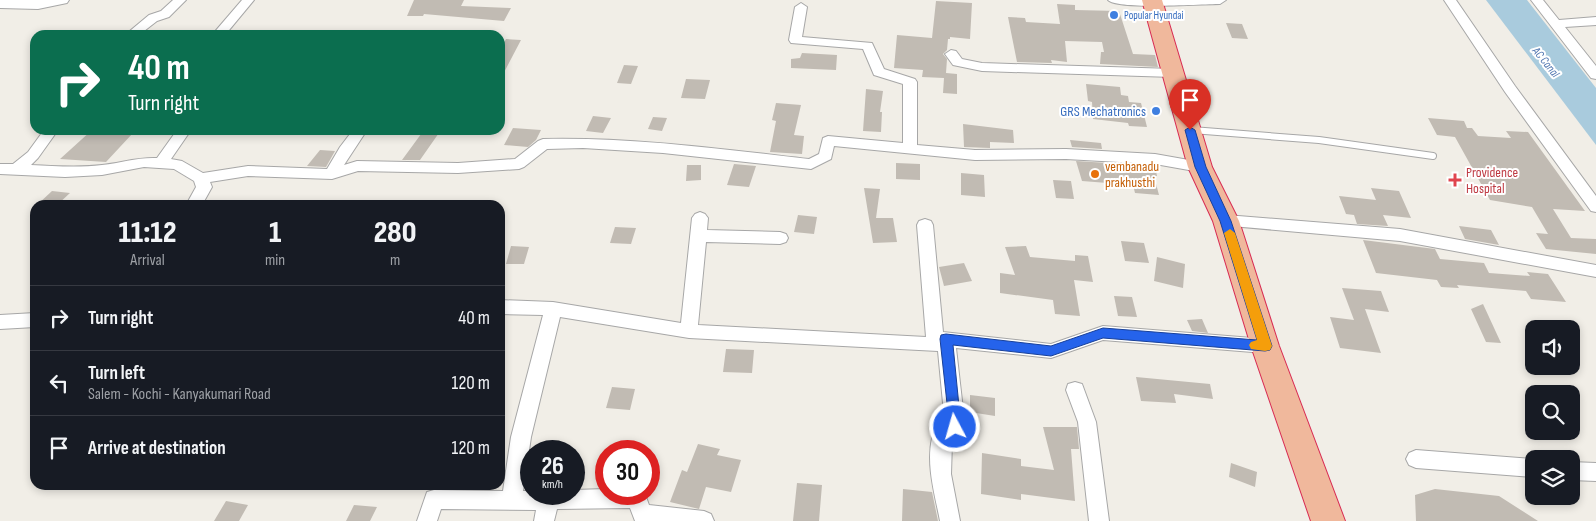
<!DOCTYPE html>
<html lang="en">
<head>
<meta charset="utf-8">
<style>
  :root { --surface:#171b24; --page:#242831; --text:#f1f3f6; --muted:#9ea1a6; --line:#363941 }
  body { margin:0; font-family:"Sofia Sans Condensed",sans-serif; background:var(--page); color:var(--text); height:100vh; display:flex; flex-direction:column; font-size:19px; white-space:nowrap }
  * { box-sizing:border-box; margin:0 }
  p { font-size:16px; color:var(--muted) }
  .icon { flex:none; width:28px; height:28px; fill:none; stroke:currentColor; stroke-width:2; stroke-linecap:round; stroke-linejoin:round }
  .map { position:relative; flex:1; overflow:hidden }
  .side { position:absolute; left:30px; top:200px; width:475px; height:290px; display:flex; flex-direction:column; background:var(--surface); border-radius:15px; box-shadow:0 2px 8px #0003 }
  .side>* { flex:none }
  .hud { position:absolute; left:30px; top:30px; width:475px; height:105px; border-radius:15px; box-shadow:0 2px 8px #0003; background:#0b6e4f; color:#fff; overflow:hidden }
  .fabs { position:absolute; left:1525px; top:320px; display:grid; gap:10px }
  .fabs a { display:grid; place-items:center; width:55px; height:55px; border-radius:10px; background:var(--surface); box-shadow:0 2px 8px #0003; font-size:25px }
  .speed { position:absolute; left:520px; top:440px; display:flex; gap:10px; font-size:25px; font-weight:700; text-align:center }
  .speed>* { display:grid; place-content:center; width:65px; height:65px; border-radius:50%; background:var(--surface); box-shadow:0 2px 8px #0003; line-height:1 }
  .speed small { font-size:12px; font-weight:400 }
  .speed .limit { border:8px solid #d22; background:#fff; color:#111 }
  .pin { position:absolute; display:grid; place-items:center; width:42px; height:42px; color:#fff; margin:-51px -21px; border-radius:50% 50% 50% 0; rotate:-45deg; box-shadow:0 0 5px #0007 }
  .pin .icon { rotate:45deg }
  .me { position:absolute; width:55px; margin:-28px; rotate:354deg; stroke-linejoin:round; filter:drop-shadow(0 0 4px #0008) }
  .turn { display:flex; align-items:center; gap:18px; height:105px; padding:0 15px; font-size:22px }
  .turn .icon { width:65px; height:65px; stroke-width:2.5 }
  .turn b { display:block; font-size:35px; line-height:42px }
  .eta { display:flex; justify-content:space-evenly; align-items:center; height:85px; text-align:center }
  .eta b { font-size:30px; font-weight:800; line-height:35px }
  ul { padding:0; list-style:none }
  li { display:flex; align-items:center; gap:15px; height:65px; padding:0 15px; border-top:1px solid var(--line) }
  li div { flex:1 }
  li b { display:block; font-size:19px }
  li em { font-style:normal }
  .map>svg:first-child { display:block }
</style>
</head>
<body>
<div class="map">
<svg width="1596" height="521" viewBox="0 0 1596 521">
  <rect width="100%" height="100%" fill="#f1eee7"/>
  <path fill="#a9cbdd" d="M1486 0H1527L1596 88V145Z"/>
  <path fill="#c1bbb3" d="M414 0H464L461 6 511 8 504 21 424 14 423 16H407Z
    M936 1 972 3 970 39 950 37V39H948L947 50 943 54 947 59 946 73 957 74V94L943 93 944 78 922 77 923 70 894 68 897 35 932 38Z
    M1057 4 1075 5V10L1119 11 1133 54 1155 55 1158 67 1100 64 1101 52H1104L1102 42 1065 41 1067 62 1051 60 1052 63 1017 62 1008 17 1025 18 1026 22 1060 24Z
    M1226 23 1242 24 1248 39 1232 38Z
    M506 39 521 40 500 80V50Z
    M802 53 837 55 836 70 791 68V59L800 58Z
    M624 65 638 66 631 84 617 83Z
    M686 79 710 80 705 99 681 98Z
    M1086 84 1120 87 1121 95 1128 96 1129 102 1141 103 1147 127 1129 126 1128 123 1093 119 1092 102 1088 101Z
    M866 89 883 91 880 112H882L881 132 863 131Z
    M776 103 801 105 794 135 804 136 802 154 770 152 776 121 772 120Z
    M593 116 611 118 603 133 586 131Z
    M653 117 667 118 662 131 648 129Z
    M1428 118 1464 121 1467 128H1472L1478 136 1511 138 1506 131 1528 132 1585 211 1553 209 1571 238 1596 239V254L1546 249 1536 233 1548 234 1532 207 1490 200 1455 137 1437 135Z
    M963 124 1013 130 1014 143 990 142V148L964 147Z
    M513 128 541 130 536 140 528 147 504 145Z
    M92 130 133 133 106 162 60 159Z
    M424 130H441L420 160H402Z
    M1070 140 1101 143 1102 149 1072 147Z
    M320 150 335 151 326 167 307 166Z
    M1076 161 1155 166 1157 176H1154L1159 195 1135 193 1133 185 1082 181Z
    M896 163 920 164V180L896 179Z
    M734 164 756 166 749 187 727 185Z
    M687 165H701V180L686 181Z
    M961 173 984 175 985 197 961 195Z
    M1053 180 1071 181 1074 199 1056 198Z
    M864 188 880 189 876 218H893L897 242 873 243Z
    M1371 188 1399 191 1411 218 1383 215 1388 226 1357 224 1354 215 1346 214 1339 196 1376 200Z
    M52 191 70 193 57 205H37Z
    M798 215 817 217 814 234 794 232Z
    M1459 226 1491 230 1499 245 1465 239Z
    M615 227 636 228 631 244 610 243Z
    M1363 240 1435 249 1440 259 1484 263 1489 273 1530 276 1527 272 1548 274 1566 302 1531 299 1526 291 1457 285 1459 288 1441 287 1437 280 1376 273Z
    M1121 241 1144 243 1149 263 1125 261Z
    M511 246 529 247 524 264H506Z
    M1026 246 1030 257 1075 261V255L1088 256 1093 282 1074 280 1080 316 1055 314 1053 300 1000 293V273L1015 275 1005 247Z
    M1157 257 1185 264 1183 288 1154 281Z
    M964 263 972 281 944 286 939 267Z
    M1342 288 1381 291 1389 312 1365 309 1381 353 1340 348 1330 317 1354 320Z
    M1114 296 1132 297 1137 317 1118 316Z
    M1483 304 1501 343 1486 342 1471 309Z
    M1202 319 1208 333 1192 331 1187 320Z
    M726 349 754 350 752 373 723 372Z
    M1136 377 1210 384 1213 399 1174 394 1176 403 1141 401Z
    M612 387 635 389 630 410 606 408Z
    M970 395 995 398V416L970 412Z
    M1043 427H1077L1079 449H1071L1075 501 1021 494V500L981 494 982 453 1021 459V466L1054 470Z
    M698 444 720 449 717 455 741 460 731 492 706 487 699 509 670 502 682 470 687 472Z
    M1231 463 1257 472 1255 487 1229 477Z
    M797 483 822 485 819 521H793Z
    M903 489 932 492 938 521H902Z
    M1435 489 1499 496 1538 521H1416L1415 495Z
    M226 501 248 505 239 521H214Z
    M354 505 377 507 370 521H346Z"/>
  <g fill="none" stroke-linecap="round" stroke-linejoin="round">
    <g stroke="#a7a7a7" stroke-width="8">
      <path id="service" d="M1192 130 1319 140 1433 156"/>
    </g>
    <g stroke="#a7a7a7" stroke-width="2">
      <path id="minor" d="M0 0H69L67 3 38 9 0 8Z
        M173 0H186L169 17 157 21 139 35H125L149 15 161 11Z
        M242 0H254L225 35H212Z
        M1108 0H1226L1220 4C1202 4 1117 10 1108 0Z
        M1444 0H1456L1515 86 1596 196V212L1591 211 1505 92Z
        M1531 0H1543L1559 20 1596 17V25L1565 27 1596 66V79L1591 78Z
        M801 3 807 7 802 37 872 43 884 69 915 79 917 82V145L975 150 1066 149 1155 154 1200 162 1205 164 1207 167 1205 170 1200 172 1155 164 1066 159 975 160 834 146 831 159 811 169 663 153 583 148 547 149 524 167 519 169 458 173 358 171 332 179 248 176 210 182 212 187 202 205H186L196 187 194 181 174 169 144 167 102 175 65 177 0 174V164H13L28 152 44 130H58L38 158 31 165C54 166 78 168 102 165 121 163 138 157 157 158L177 130H191L171 159 182 161 203 173 248 166 327 169 340 147 353 130H367L344 165 357 161 458 163 515 159 538 141 543 139C632 137 721 149 809 159L819 154 823 138 828 136 903 143V84L874 75 863 49 791 43 789 40 795 7Z
        M951 50 956 51 962 59 982 63 1173 69 1180 73 1173 77 982 71 953 65 945 54Z
        M700 212 705 214 708 218 707 230 780 232 786 234 788 238 786 242 780 244 706 242 698 325 926 337 917 225 919 221 925 219 931 221 933 225 943 332 1051 344 1103 326 1265 339 1271 341 1274 346 1271 351 1265 353 1103 340 1051 358 956 348 965 427 962 433 952 442 951 474 960 521H940C935 495 926 465 932 438 934 432 940 428 945 424L938 351 689 338 560 317 531 437 523 491H531V494H574V490L606 489V494H645L649 505 704 511 711 514 714 521H635L630 508 557 509 554 521H534L536 510 441 509 437 521H417L427 492 434 490 503 491 511 437 543 315 500 314V300L553 302 681 323 692 218 695 214Z
        M1226 215 1400 229 1596 265V277L1400 241 1220 225 1218 221 1220 217Z
        M35 313V327L0 329V315Z
        M1075 382 1082 384 1096 422 1109 521H1089L1078 422 1066 390 1068 384Z
        M1416 450 1534 459V477L1416 468 1409 465 1406 459 1409 453Z
        M1571 462 1596 463V481L1571 480Z"/>
    </g>
    <g stroke="#d82b53" stroke-width="2">
      <path id="trunk" d="M1142 0H1162L1212 167 1239 221 1279 346 1345 521H1311L1251 346 1213 221 1188 167Z"/>
    </g>
    <use href="#service" stroke="#fff" stroke-width="6"/>
    <use href="#minor" fill="#fff" fill-rule="evenodd"/>
    <use href="#trunk" fill="#f0b89c" fill-rule="evenodd"/>
  </g>
  <path fill="#2563eb" stroke="#184099" d="M1190 127 1195 130 1206 167 1231 221 1272 346 1270 350 1265 351 1103 338 1051 356 953 345 961 427 959 431 955 433 950 431 940 339 941 335 946 334 1051 346 1103 328 1257 340 1220 221 1195 167 1185 130Z"/>
  <path fill="#f59e0b" d="M1230 229 1235 233 1272 346 1270 350 1265 351 1251 349 1249 345 1251 342 1257 340 1224 233Z"/>
  <g fill="#3f7fe0" stroke="#fff" stroke-width="2">
    <circle cx="1114" cy="15" r="5"/>
    <circle cx="1156" cy="111" r="5"/>
  </g>
  <circle fill="#e8710a" stroke="#fff" stroke-width="2" cx="1095" cy="174" r="5"/>
  <path fill="#e0444e" stroke="#fff" stroke-width="2" d="M1452.5 172.5h5v5h5v5h-5v5h-5v-5h-5v-5h5z"/>
  <g text-anchor="middle" stroke-width="4" stroke-linejoin="round" paint-order="stroke">
    <g font-size="11" fill="#366cbe" stroke="#fff" text-anchor="start">
      <text x="1124" y="19">Popular Hyundai</text>
    </g>
    <g font-size="12" font-style="italic" fill="#4e74af" stroke="#fff">
      <text transform="translate(1546 62) rotate(51)" y="4">AC Canal</text>
    </g>
    <g font-size="14" fill="#366cbe" stroke="#fff" text-anchor="end">
      <text x="1146" y="116">GRS Mechatronics</text>
    </g>
    <g font-size="14" fill="#c56008" stroke="#fff" text-anchor="start">
      <text x="1105" y="171">vembanadu<tspan x="1105" dy="16">prakhusthi</tspan></text>
    </g>
    <g font-size="14" fill="#be3a42" stroke="#fff" text-anchor="start">
      <text x="1466" y="177">Providence<tspan x="1466" dy="16">Hospital</tspan></text>
    </g>
  </g>
</svg>
<div class="fabs">
<a><svg class="icon" aria-label="sound" viewBox="0 0 24 24"><path d="M4 9h4l5-4v14l-5-4H4zM17 9q2 3 0 6"/></svg></a>
<a><svg class="icon" aria-label="search" viewBox="0 0 24 24"><circle cx="10" cy="10" r="6"/><path d="M15 15l6 6"/></svg></a>
<a><svg class="icon" aria-label="layers" viewBox="0 0 24 24"><path d="M12 4l9 5-9 5-9-5zM3 14l9 5 9-5"/></svg></a>
</div>
<div class="speed"><div>26<small>km/h</small></div><div class="limit">30</div></div>
<div class="pin" style="left:1190px;top:130px;background:#d93025"><svg class="icon" aria-label="arrive" viewBox="0 0 24 24"><path d="M6 21V4h12l-3 4 3 4H6"/></svg></div>
<svg class="me" style="left:955px;top:427px" viewBox="-20 -20 40 40"><circle r="17" fill="#2563eb" stroke="#fff" stroke-width="3"/><path d="M0-11L8 9 0 5-8 9z" fill="#fff"/></svg>
<div class="hud">
<div class="turn"><svg class="icon" aria-label="right" viewBox="0 0 24 24"><path d="M7 20v-9h11M14 6l5 5-5 5"/></svg><div><b>40 m</b>Turn right</div></div>
</div>
<section class="side">
<div class="eta">
<div><b>11:12</b><p>Arrival</p></div>
<div><b>1</b><p>min</p></div>
<div><b>280</b><p>m</p></div>
</div>
<ul>
<li><svg class="icon" aria-label="right" viewBox="0 0 24 24"><path d="M7 20v-9h11M14 6l5 5-5 5"/></svg><div><b>Turn right</b></div><em>40 m</em></li>
<li><svg class="icon" aria-label="left" viewBox="0 0 24 24"><path d="M17 20v-9H6M10 6l-5 5 5 5"/></svg><div><b>Turn left</b><p>Salem - Kochi - Kanyakumari Road</p></div><em>120 m</em></li>
<li><svg class="icon" aria-label="arrive" viewBox="0 0 24 24"><path d="M6 21V4h12l-3 4 3 4H6"/></svg><div><b>Arrive at destination</b></div><em>120 m</em></li>
</ul>
</section>
</div>
</body>
</html>
